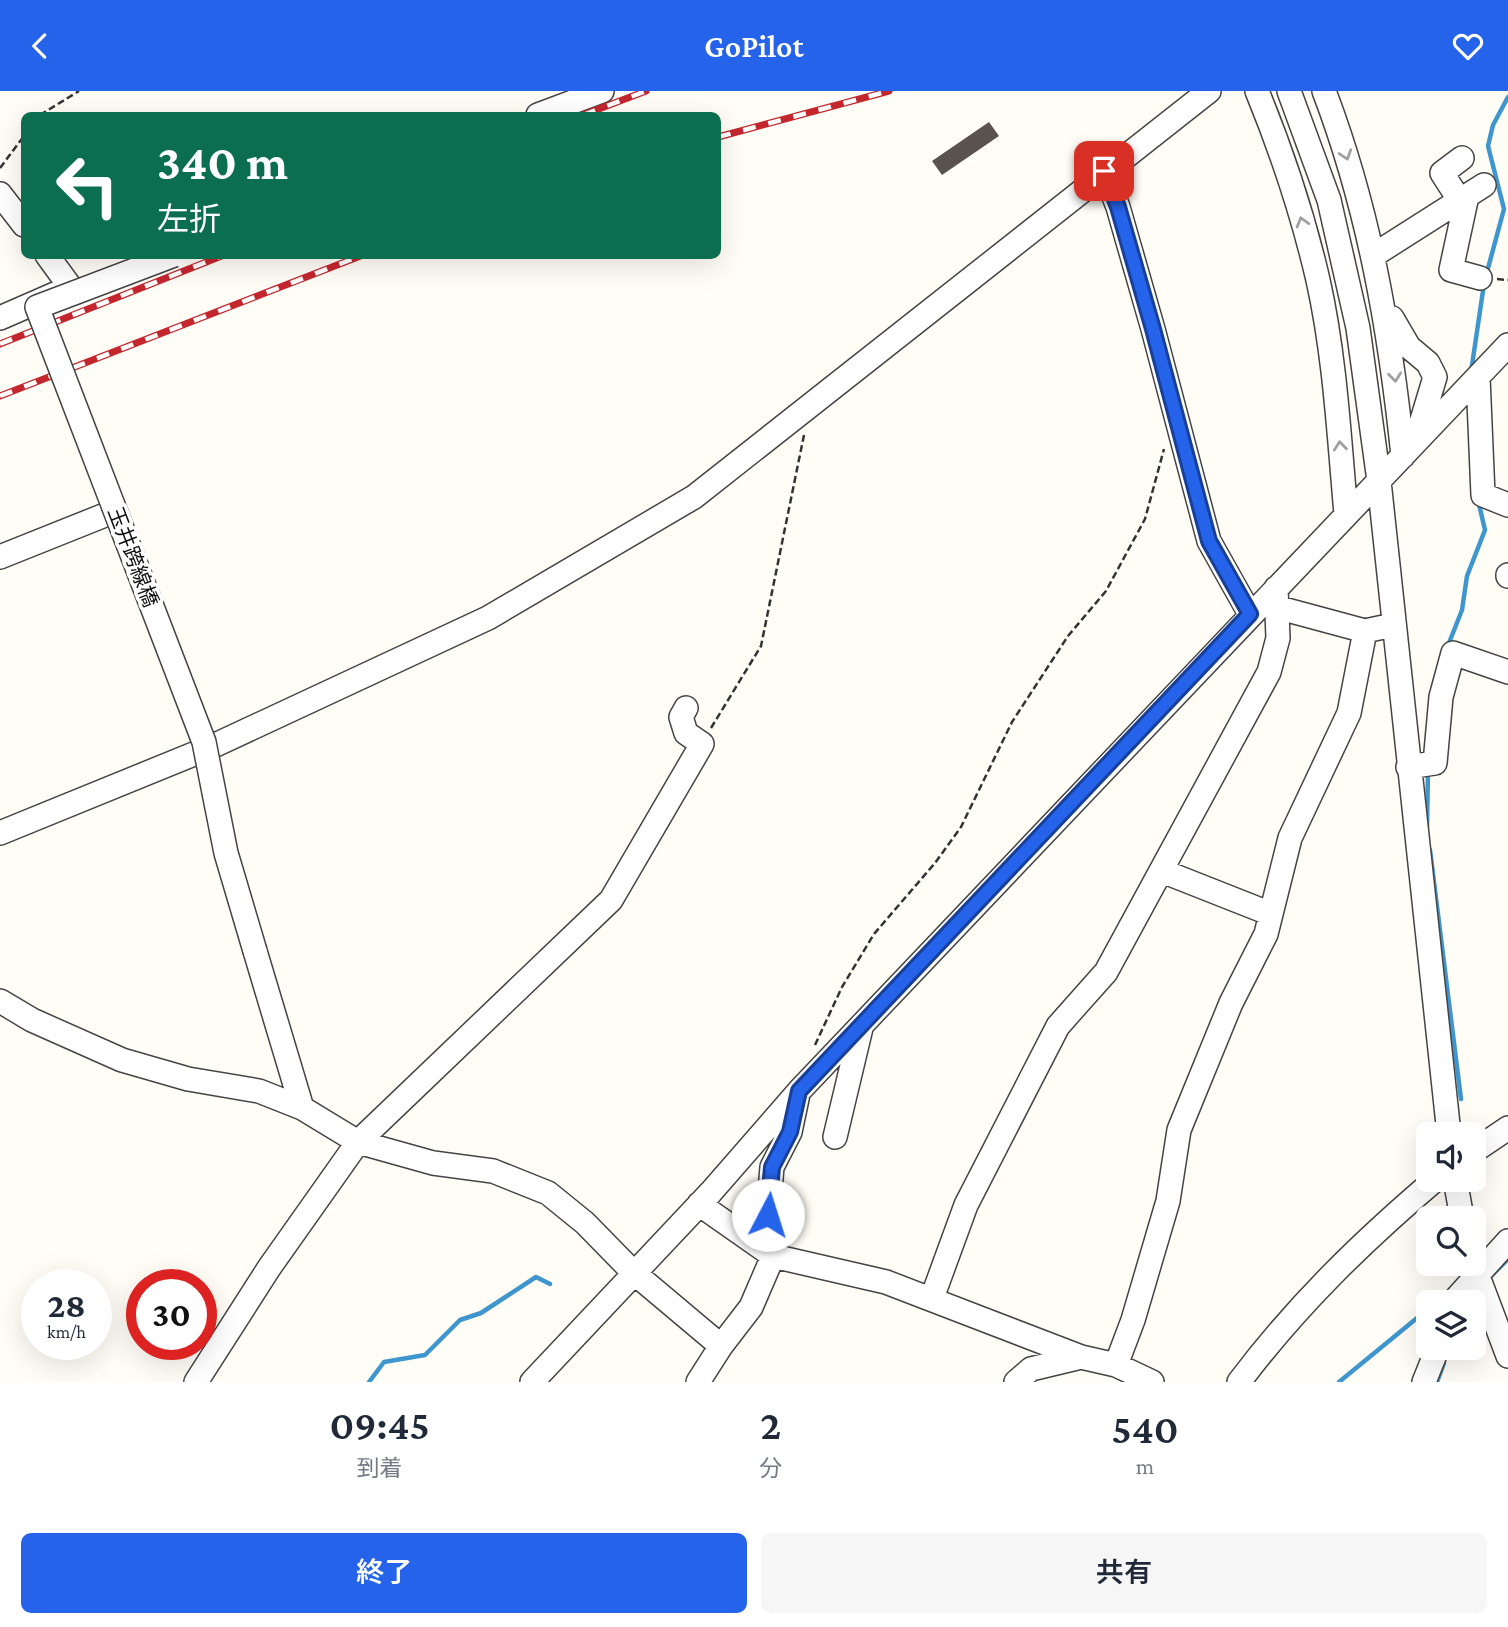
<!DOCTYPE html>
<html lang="ja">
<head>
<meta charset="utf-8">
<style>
  :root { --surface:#fff; --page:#f6f6f7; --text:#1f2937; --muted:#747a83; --accent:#2563eb }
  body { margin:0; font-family:"Crimson Pro","Noto Sans JP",serif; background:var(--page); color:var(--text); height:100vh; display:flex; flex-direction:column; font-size:26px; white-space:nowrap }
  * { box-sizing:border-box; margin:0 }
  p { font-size:23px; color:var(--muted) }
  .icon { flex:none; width:38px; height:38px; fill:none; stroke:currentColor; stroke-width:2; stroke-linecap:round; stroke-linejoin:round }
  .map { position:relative; height:1291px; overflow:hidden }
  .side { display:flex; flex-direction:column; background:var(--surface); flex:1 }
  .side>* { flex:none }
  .hud { position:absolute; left:21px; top:21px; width:700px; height:147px; border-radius:10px; box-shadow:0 7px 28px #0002; background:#0b6e4f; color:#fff; overflow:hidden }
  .controls { position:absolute; left:1416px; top:1031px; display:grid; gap:14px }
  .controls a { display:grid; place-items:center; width:70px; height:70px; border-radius:10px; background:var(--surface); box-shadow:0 7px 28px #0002; font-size:35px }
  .speed { position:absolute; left:21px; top:1178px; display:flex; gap:14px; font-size:35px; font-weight:700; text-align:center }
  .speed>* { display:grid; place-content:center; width:91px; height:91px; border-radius:50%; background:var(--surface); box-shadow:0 7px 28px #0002; line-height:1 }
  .speed small { font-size:18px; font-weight:400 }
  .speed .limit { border:10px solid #d22; background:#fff; color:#111 }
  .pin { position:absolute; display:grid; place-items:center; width:60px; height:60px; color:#fff; margin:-30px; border-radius:14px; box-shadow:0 4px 10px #0006 }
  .me { position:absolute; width:77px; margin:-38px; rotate:5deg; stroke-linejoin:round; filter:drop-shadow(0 0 5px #0008) }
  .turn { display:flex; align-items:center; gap:24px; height:147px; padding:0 21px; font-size:32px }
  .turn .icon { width:91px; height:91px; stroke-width:2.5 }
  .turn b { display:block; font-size:49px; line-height:60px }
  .eta { display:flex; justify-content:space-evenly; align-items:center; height:119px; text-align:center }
  .eta b { font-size:42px; font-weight:600; line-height:49px }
  .button { display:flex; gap:14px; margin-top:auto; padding:14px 21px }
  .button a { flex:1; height:80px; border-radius:10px; background:var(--accent); color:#fff; font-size:28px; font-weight:600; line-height:80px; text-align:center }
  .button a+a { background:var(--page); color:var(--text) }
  header { display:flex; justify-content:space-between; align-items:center; height:91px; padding:0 21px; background:var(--accent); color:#fff; font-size:32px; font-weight:600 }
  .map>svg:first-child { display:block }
</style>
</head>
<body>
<header><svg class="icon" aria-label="back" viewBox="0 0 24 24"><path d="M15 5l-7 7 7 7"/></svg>GoPilot<svg class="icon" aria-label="heart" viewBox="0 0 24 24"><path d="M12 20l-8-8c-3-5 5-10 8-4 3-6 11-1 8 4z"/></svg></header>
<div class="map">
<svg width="1508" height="1291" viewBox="0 0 1508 1291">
  <rect width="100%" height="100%" fill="#fffdf5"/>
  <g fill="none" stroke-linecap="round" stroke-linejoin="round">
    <path stroke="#3f96cf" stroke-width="4.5" d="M1487 181 1504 118 1488 55 1493 34 1508 6
      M1471 281 1484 193
      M1447 557 1462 519 1467 485 1485 439 1478 409
      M1427 736 1428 679
      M1430 759 1461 1008
      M1489 1187 1508 1168
      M369 1291 384 1271 425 1264 460 1229 481 1222 536 1186 550 1193
      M1339 1291 1428 1218
      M1437 1291 1444 1272"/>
  </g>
  <path fill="#5a524d" d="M989 31 999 45 942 84 932 70Z"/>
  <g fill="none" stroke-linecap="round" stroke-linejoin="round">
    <g stroke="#444" stroke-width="26">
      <path id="minor" d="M1257 0C1282 61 1303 124 1318 189 1335 265 1339 345 1346 423
        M1289 0 1329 109 1358 237 1379 390 1449 1043
        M1324 0C1369 118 1390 239 1403 365
        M538 24 602 0
        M1104 80 1118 116 1153 238 1209 450 1250 523
        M0 103 24 134
        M1467 105 1451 179 1480 187
        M1460 110 1442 82 1462 67
        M47 164 71 197
        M1374 164 1484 94
        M0 227 55 203
        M1392 227 1409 256 1428 272 1435 286 1416 349
        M1478 286 1483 404 1508 414
        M0 466 105 424
        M1508 484V485
        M1276 516 1365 540
        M1408 676 1435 672 1441 606 1453 562 1508 581
        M0 742 211 656 488 527 694 406 1209 0
        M1162 780 1271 823
        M255 860 302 1017
        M0 910 32 929 122 969 188 988 259 1000 302 1017 358 1051 433 1072 493 1080 548 1102 585 1132 633 1181 721 1255 751 1216 773 1165 768 1124 772 1076 790 1041 798 1003
        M835 1046 861 937
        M1474 1060 1508 1037
        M1455 1088 1462 1127
        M699 1113 773 1165 886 1191 1081 1266 1116 1274 1152 1291
        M1473 1172 1508 1265
        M932 1207 966 1114 1058 935 1106 881 1269 581 1278 547 1276 497
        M1453 1211 1508 1150
        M1116 1274 1133 1229 1168 1110 1179 1039 1231 912 1266 843 1290 747 1349 622 1365 540 1393 534
        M196 1291 269 1177 358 1051 611 809 702 653 686 642 681 626 686 617
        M532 1291 711 1101 799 1000 1508 254
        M698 1291 721 1255
        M1016 1291 1031 1278 1081 1266
        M1239 1291C1297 1214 1363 1150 1436 1088
        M1424 1291 1438 1256"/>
    </g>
    <path stroke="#333" stroke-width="2.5" stroke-dasharray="7 3.5" stroke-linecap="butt" d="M40 24 79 0
      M0 77 24 45
      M1497 188 1508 189
      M711 637 761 555 804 344
      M815 954 842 896 874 843 935 772 961 736 1012 631 1068 545 1106 500 1145 428 1164 358"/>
    <use href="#minor" stroke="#fff" stroke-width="23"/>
    <g stroke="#c4262e" stroke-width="7">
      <path id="rail" d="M583 24 646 0
        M718 46 889 0
        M0 253 224 164
        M0 305 363 164"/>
    </g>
    <use href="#rail" stroke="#fff" stroke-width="4.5" stroke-dasharray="13" stroke-linecap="butt"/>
    <g stroke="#444" stroke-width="26" stroke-linecap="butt">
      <path id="minor-bridge" d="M174 164 37 216 204 651 226 762 255 860"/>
    </g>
    <use href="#minor-bridge" stroke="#fff" stroke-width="23"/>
  </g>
  <defs><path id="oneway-chevron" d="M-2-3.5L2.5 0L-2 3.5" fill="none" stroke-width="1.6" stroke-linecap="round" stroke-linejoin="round" transform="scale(1.75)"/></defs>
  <g stroke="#a0a0a0">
    <use href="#oneway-chevron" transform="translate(1346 64) rotate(72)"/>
    <use href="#oneway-chevron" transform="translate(1302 131) rotate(-106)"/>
    <use href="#oneway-chevron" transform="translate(1395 286) rotate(84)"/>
    <use href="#oneway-chevron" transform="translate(1340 355) rotate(-96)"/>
  </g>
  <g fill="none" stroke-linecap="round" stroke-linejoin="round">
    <g stroke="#184099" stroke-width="18">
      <path id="route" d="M768 1124 772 1076 790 1041 799 1000 1250 523 1209 450 1153 238 1118 116 1104 80"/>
    </g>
    <use href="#route" stroke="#2563eb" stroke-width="12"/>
  </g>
  <g text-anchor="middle" stroke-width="7" stroke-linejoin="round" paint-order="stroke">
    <g font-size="21" fill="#111" stroke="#fff">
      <text transform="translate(133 466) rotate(69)" y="7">玉井跨線橋</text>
    </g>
  </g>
</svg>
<div class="controls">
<a><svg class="icon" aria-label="sound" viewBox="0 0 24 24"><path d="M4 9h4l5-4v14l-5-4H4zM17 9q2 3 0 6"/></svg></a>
<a><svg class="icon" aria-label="search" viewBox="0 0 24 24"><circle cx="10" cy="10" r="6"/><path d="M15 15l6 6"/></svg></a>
<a><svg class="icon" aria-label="layers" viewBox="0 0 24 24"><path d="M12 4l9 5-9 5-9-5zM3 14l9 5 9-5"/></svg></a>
</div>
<div class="speed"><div>28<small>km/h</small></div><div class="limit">30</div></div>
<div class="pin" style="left:1104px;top:80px;background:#d93025"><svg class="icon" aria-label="arrive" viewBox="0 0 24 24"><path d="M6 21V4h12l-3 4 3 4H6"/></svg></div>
<svg class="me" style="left:768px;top:1124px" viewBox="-20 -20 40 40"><circle r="19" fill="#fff"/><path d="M0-13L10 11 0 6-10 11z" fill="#2563eb"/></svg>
<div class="hud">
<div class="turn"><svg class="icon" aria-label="left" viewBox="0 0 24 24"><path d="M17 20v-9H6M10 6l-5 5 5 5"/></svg><div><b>340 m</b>左折</div></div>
</div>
</div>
<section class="side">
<div class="eta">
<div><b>09:45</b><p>到着</p></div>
<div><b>2</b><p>分</p></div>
<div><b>540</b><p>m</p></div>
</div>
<div class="button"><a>終了</a><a>共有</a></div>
</section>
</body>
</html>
